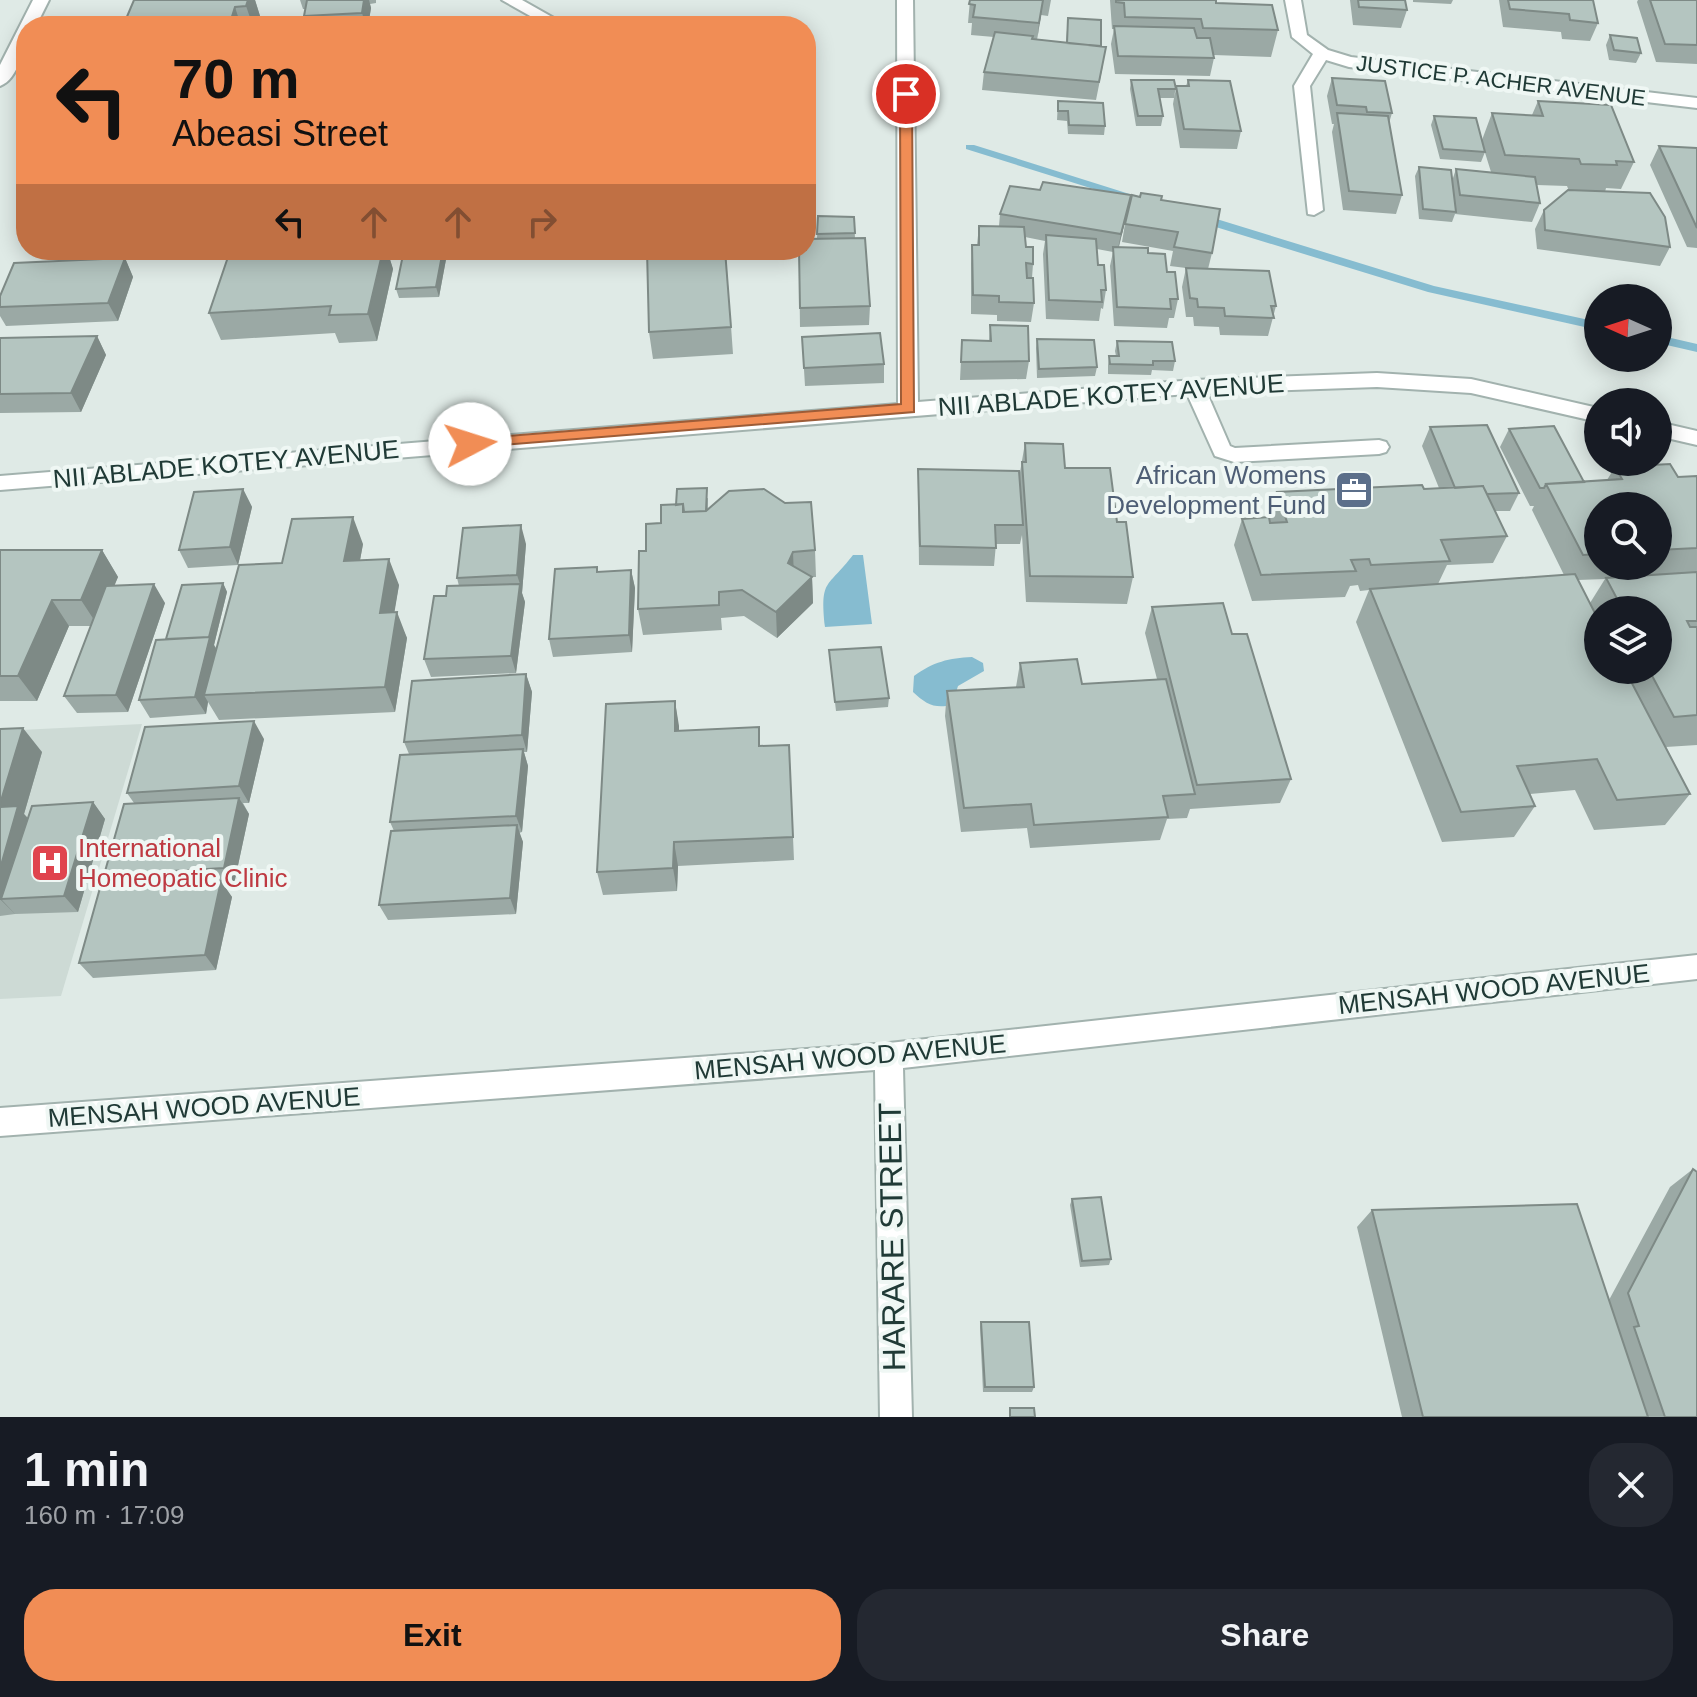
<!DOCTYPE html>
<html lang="en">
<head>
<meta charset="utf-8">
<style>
  :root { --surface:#171b24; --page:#242831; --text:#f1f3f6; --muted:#9ea1a6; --accent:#f18d55 }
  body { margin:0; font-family:Helvetica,sans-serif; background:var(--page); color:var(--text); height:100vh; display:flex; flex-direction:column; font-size:30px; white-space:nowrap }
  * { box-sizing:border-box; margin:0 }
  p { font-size:26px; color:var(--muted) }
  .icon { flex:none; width:44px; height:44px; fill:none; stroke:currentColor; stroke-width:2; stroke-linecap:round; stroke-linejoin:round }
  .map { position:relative; height:1417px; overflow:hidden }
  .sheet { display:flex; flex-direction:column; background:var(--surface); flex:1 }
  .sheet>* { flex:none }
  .guide { position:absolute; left:16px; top:16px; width:800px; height:244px; border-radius:32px; box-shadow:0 4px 20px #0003; background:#f18d55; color:#111; overflow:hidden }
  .needle { width:52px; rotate:273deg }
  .fabs { position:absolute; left:1584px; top:284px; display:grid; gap:16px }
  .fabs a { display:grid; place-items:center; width:88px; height:88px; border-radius:50%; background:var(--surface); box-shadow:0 4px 20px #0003; font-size:40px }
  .pin { position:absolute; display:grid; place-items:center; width:68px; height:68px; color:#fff; margin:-34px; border:4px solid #fff; border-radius:50%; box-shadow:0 2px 8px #0007 }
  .me { position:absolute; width:88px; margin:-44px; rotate:85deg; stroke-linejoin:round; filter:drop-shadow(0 0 6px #0008) }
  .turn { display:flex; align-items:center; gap:28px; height:168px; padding:0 24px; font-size:36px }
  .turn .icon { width:104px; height:104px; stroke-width:2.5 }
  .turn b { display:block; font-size:56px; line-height:68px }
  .lanes { display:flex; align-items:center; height:76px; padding:0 24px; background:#0003; justify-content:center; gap:40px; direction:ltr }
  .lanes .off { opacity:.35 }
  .round { display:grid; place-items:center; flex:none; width:84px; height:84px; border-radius:32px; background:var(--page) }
  .head { display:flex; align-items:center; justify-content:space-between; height:136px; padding:0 24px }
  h1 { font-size:48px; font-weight:600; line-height:60px }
  .action { display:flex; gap:16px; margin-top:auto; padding:16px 24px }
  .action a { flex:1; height:92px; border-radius:32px; background:var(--accent); color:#111; font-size:32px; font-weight:600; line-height:92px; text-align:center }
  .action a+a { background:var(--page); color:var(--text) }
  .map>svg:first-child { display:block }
</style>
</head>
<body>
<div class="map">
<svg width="1697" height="1417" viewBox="0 0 1697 1417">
  <rect width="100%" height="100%" fill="#dfeae6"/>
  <path fill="#cddad5" d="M142 724 61 996 0 999V731Z"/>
  <path fill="#86bcd0" d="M853 555H863L872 624 825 627C820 578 827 589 853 555Z
    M972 657 983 663 984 671 958 686 952 705C934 709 926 704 913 692L914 676C933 662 949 658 972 657Z"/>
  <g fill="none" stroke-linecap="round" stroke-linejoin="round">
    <path fill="#86bcd0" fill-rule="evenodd" d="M966 145H974L1158 203 1156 206H1148L966 149Z
      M1197 213 1434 286 1598 322V330L1428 292 1193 220 1191 217Z
      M1658 335 1697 344V352L1658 343Z"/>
    <g stroke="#a2b2ae" stroke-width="4">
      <path id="minor" d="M33 0H49L36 26H26C26 44 19 79 0 86V65Z
        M502 0H522L568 26H548Z
        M897 0H913L918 402 1194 380 1377 373 1471 379 1598 408V422L1471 393 1377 387 1207 393 1230 446 1235 448 1379 440 1386 442 1389 447 1386 452 1379 454 1234 462 1215 456 1187 394 0 490V476L898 404Z
        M1285 0H1301L1307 35 1328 50 1351 57 1697 98V108L1349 67 1326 60 1310 86 1323 210 1314 215 1308 214 1294 86 1313 54 1292 37Z
        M1658 422 1697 431V445L1658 436Z
        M1697 955V979L903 1068 912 1417H880L875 1070 0 1136V1108L889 1043Z"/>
    </g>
    <use href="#minor" fill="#fff" fill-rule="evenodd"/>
  </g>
  <path fill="#9ba9a5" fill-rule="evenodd" d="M255 0 260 16 257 26H123Z
    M300 0H376V3L370 4 371 8 368 26H307L304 16 306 9H303Z
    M970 0H1051L1048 16 1041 15 1037 39 1066 43 1068 18 1101 46 1103 65 1096 100 982 90 984 72 994 37 971 35 972 23H968Z
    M1110 0H1216V3L1278 30 1271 57 1214 55V58L1210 76 1115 74 1111 44 1114 29H1112Z
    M1350 0H1405L1407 10 1401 28 1353 25Z
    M1413 0H1453L1451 4 1413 2Z
    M1499 0H1593L1598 23 1590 41 1562 39 1561 32 1503 27Z
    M1638 0H1697V64L1656 62 1637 2Z
    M1610 35 1641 53 1636 63 1609 60 1606 45Z
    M1332 78 1392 113 1389 123 1402 195 1396 214 1343 210 1332 132 1334 124H1332L1327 96Z
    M1131 80 1176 89 1174 98H1159L1163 116 1161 126H1136L1130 89Z
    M1188 80 1241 131 1237 149 1180 148 1173 104 1176 86H1186Z
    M1058 101 1105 126 1104 135 1068 134 1067 121 1057 120Z
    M1538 101 1634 162 1621 189 1606 188 1605 192 1670 247 1660 266 1537 249 1535 229 1544 210 1569 191 1567 186 1537 185 1540 203 1532 222 1455 214 1452 222 1419 219 1415 176 1419 167 1452 181 1456 169 1491 172 1482 143 1485 152 1481 162 1440 159 1431 125 1434 116 1482 140 1492 113 1532 115Z
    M1659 146 1697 148V248L1687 247 1650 165Z
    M1040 190 1131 195 1119 247 1148 253 1167 272 1178 299 1174 318H1169L1167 328 1114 326 1110 266 1113 252 1097 249 1098 265 1106 290 1103 309 1101 308 1099 321 1046 319 1043 254 1045 241 1025 237 1026 247 1033 264 1032 278 1034 303 1031 322 997 321V315L971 314V264L972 245H977L979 226H999L1000 214Z
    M1161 200 1212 253 1208 269 1276 306 1268 336 1220 335 1219 327 1194 326 1193 317H1186L1182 287 1186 268 1170 266 1173 251 1122 242 1125 224Z
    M818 216 854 217 855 238 870 306 869 325 800 327 799 250 817 239Z
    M246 250H387L393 269 377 341 339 343 335 333 221 340 209 313 244 257Z
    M647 250H727L728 256H726L733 354 653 359 649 332Z
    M447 254 439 297 399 298 396 289Z
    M125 258 133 277 118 321 6 326 0 316V296Z
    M990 325 1029 361 1026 379 960 380 962 340 989 341Z
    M97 336 106 355 81 412 0 413V338Z
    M802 337 884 364V383L805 386Z
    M1037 339 1097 367 1095 376 1037 378 1036 348Z
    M1117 341 1175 361 1173 371 1152 370 1151 375 1108 374V365L1109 356H1116L1115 351Z
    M1430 427 1519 493 1510 511H1495L1507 536 1493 563 1447 565 1438 584 1564 575 1532 510 1534 506H1530L1500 447 1509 429 1584 482 1607 480 1615 467 1678 477 1697 476V745L1666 747 1690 794 1665 825 1594 830 1575 790 1530 794 1535 806 1514 837 1442 842 1356 622 1369 590 1360 591 1358 585 1350 586 1345 597 1252 601 1234 545 1242 519 1268 517 1277 492 1439 488 1422 446ZM1598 506H1658V566H1598ZM1605 579 1590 603 1578 580ZM1598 610H1658V670H1598Z
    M1025 443 1065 468 1117 522 1133 577 1127 604 1026 602 1022 535 1020 544H996L994 566 919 565 918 488V469L1019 478Z
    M243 489 252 507 238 565 188 568 179 550Z
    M708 498V509L815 550 816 577H812L813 603 777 638 744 616 721 618 722 630 643 635 638 609 646 551 661 523 676 505Z
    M363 544 360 560 399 585 394 612 407 638 395 712 219 720 208 702 206 714 150 718 139 700 166 639 223 583 227 592 214 645 217 649 282 563Z
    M526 544 522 593 525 602 516 673 431 677 424 659 446 596 459 586 457 578Z
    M0 550H102L118 577 114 585 165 603 128 712 77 713 64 696 91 626H69L37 701H0Z
    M597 567 598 572 631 570 635 588 632 652 553 657 549 639Z
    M1152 607 1232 634 1291 779 1280 803 1190 809 1187 818 1167 819 1160 840 1030 848 1027 828 961 832 945 716 947 691 1016 687 1020 663 1082 684 1157 679 1145 633Z
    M829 650 889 698 888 707 836 711Z
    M526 674 532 692 527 752H524L528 766 522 832 519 833 523 842 516 914 388 920 379 905 394 831 390 822 409 754 404 742Z
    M675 701 679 731 759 727 760 746 789 745 794 860 678 866 677 891 603 895 597 872Z
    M0 729 42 752 24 814 28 818 93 802 105 819 78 912 15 914 0 916Z
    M264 739 249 803H243L249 814 234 884 223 885 232 897 216 970 93 978 79 963 114 887 104 875 134 803 127 793Z
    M1693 1169 1697 1417H1402L1357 1227 1372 1210 1609 1300 1670 1187Z
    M1072 1199 1111 1259 1109 1265 1080 1267 1070 1205Z
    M981 1322 1034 1387 1032 1392H983L980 1327Z"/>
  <path fill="#7e8a86" d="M248 0H255L260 16 257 26H253L246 6Z
    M364 0H369L371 8 368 26H366L362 13Z
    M1043 0 1041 15 1037 41 1039 23Z
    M235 7 241 26H229Z
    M1131 195 1127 214 1117 253 1121 234Z
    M383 250H387L393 269 377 341 368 314Z
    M443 250H446L447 254 439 297 436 287Z
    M125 258 133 277 118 321 108 303Z
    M97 336 106 355 81 412 71 393Z
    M243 489 252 507 238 565 230 547Z
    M353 517 363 544 355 587 344 561Z
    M521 525 526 544 522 593 525 602 516 673 511 656 520 584 517 575Z
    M102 550 118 577 98 626 81 600Z
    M793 552 794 578 788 563Z
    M389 559 399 585 390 639 380 613Z
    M631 570 635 588 632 652 629 635Z
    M812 577 813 603 777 638 776 612Z
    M223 583 227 592 214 645 219 655 204 695 208 702 206 714 195 697Z
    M154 584 165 603 128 712 116 695Z
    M52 600 69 626 37 701 18 676Z
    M397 612 407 638 395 712 385 687Z
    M526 674 532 692 527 752 522 735Z
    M675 701 679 726V756L675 731Z
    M254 721 264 739 249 803 239 786Z
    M23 728 42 752 24 814 38 830 1 899 15 914 0 899V804Z
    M523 749 528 766 522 832 516 816Z
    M239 798 249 814 234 884 224 868Z
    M93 802 105 819 78 912 64 896Z
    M517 825 523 842 516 914 510 898Z
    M674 842 678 866 677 891 673 868Z
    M221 881 232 897 216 970 205 955Z"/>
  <path fill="#b4c5c0" stroke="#7e8a86" stroke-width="2" d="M134 0H248L246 6 235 7 229 26H123Z
    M307 0H364L362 13 304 16Z
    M970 0H1043L1039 23 973 17 975 5 969 4Z
    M1116 0H1216V3L1272 5 1278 30 1203 28 1201 19 1125 17 1124 3 1116 2Z
    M1358 0H1405L1407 10 1359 7Z
    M1508 0H1593L1598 23 1570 20 1569 14 1510 9Z
    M1650 0H1697V45L1665 44Z
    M1068 18 1101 20V46L1067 43Z
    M1114 26 1194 28 1197 38H1210L1214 58 1118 56Z
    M995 32 1033 36 1032 39 1106 47 1099 82 984 72Z
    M1610 35 1637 38 1641 53 1614 50Z
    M1332 78 1385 81 1392 113 1367 112 1366 107 1337 105Z
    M1131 80H1174L1176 89H1158L1163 116H1138Z
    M1188 80 1230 81 1241 131 1184 129 1176 86H1189Z
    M1058 101 1103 103 1105 126 1069 125 1068 111H1058Z
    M1538 101 1611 105 1634 162 1616 161 1617 165 1581 164 1579 159 1505 155 1492 113 1543 116Z
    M1337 113 1388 116 1402 195 1349 191Z
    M1434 116 1476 118 1485 152 1443 149Z
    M1659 146 1697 148V228Z
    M1419 167 1451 170 1456 212 1423 209Z
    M1456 169 1535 177 1540 203 1460 195Z
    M1043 182 1131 195 1121 234 1000 214 1010 186 1040 190Z
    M1568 190 1650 193 1665 217 1670 247 1545 230 1544 210Z
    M1141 193 1162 196 1161 200 1220 209 1212 253 1174 247 1178 232 1125 224 1132 195 1140 197Z
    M818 216 854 217 855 233 817 234Z
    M979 226 1024 227 1026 247H1033V264L1026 263 1027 278H1033L1034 303 999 302V296L973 295 972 245H979Z
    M1046 235 1096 239 1098 265H1104L1106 290H1101L1102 302 1049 300Z
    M865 238 870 306 800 308 799 250H806V239Z
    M1113 247 1148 248V253L1165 254 1167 272H1175L1178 299H1170L1171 309 1117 307Z
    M246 250H383L368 314 329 315 331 306 209 313 228 257H244Z
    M404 250H443L436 287 396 289Z
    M647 250H725L731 327 649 332Z
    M125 258 108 303 0 307V296L14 263Z
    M1186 268 1269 271 1276 306H1271L1274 318 1225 316 1224 308 1198 307 1197 299 1190 298Z
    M990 325 1028 326 1029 361 961 362 962 340 991 341Z
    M880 333 884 364 804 368 802 337Z
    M97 336 71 393 0 394V338Z
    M1037 339 1094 340 1097 367 1039 369Z
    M1117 341 1172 342 1175 361H1153V365L1110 364 1109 356H1119Z
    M1487 425 1519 493 1487 494 1483 486 1455 488 1430 427Z
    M1554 426 1584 482 1546 484 1544 488H1540L1509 429Z
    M1025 443 1063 444 1065 468H1110L1117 522H1126L1133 577 1030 576 1022 462H1026Z
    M1670 464 1678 477 1697 476V548L1658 550V506H1598V554L1583 555 1546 484 1622 479 1615 467Z
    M918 469 1019 471 1023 525H995L996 548 920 546Z
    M1422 485 1424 489 1483 486 1507 536 1441 540 1450 561 1371 565 1369 559 1351 560 1356 571 1261 575 1242 519 1269 517 1270 523 1287 522 1277 492Z
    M707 488 706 511 684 512 683 504 676 505 677 489Z
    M243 489 230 547 179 550 194 492Z
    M764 489 785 503 811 502 815 550 793 552 788 563 812 577 776 612 742 590 719 592V605L638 609 639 551H646V524L661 523V505L683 504V512L706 511 729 491Z
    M353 517 344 561 389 559 380 613 397 612 385 687 204 695 239 565 282 563 292 519Z
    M521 525 517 575 457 578 463 528Z
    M0 550H102L81 600H52L18 676H0Z
    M597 567V572L631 570 629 635 549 639 555 569Z
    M1697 572V621H1687L1690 627H1697V715L1674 717 1649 670H1658V610H1623L1606 578Z
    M1575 574 1598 619V670H1625L1690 794 1617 800 1597 759 1517 766 1535 806 1461 812 1370 589Z
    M223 583 209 637 166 639 182 585Z
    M154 584 116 695 64 696 106 586Z
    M520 584 511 656 424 659 434 596H446L447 586Z
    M1223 603 1232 634H1247L1291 779 1197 785 1152 607Z
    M210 637 195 697 139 700 156 640Z
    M881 647 889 698 835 702 829 650Z
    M1077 659 1082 684 1166 679 1195 794 1163 796 1168 817 1034 825 1031 804 964 808 947 691 1024 687 1020 663Z
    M526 674 522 735 404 742 412 681Z
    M675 701V731L759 727V746L789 745 793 837 674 842 673 868 597 872 606 704Z
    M254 721 239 786 127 793 145 727Z
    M23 728 0 804V729Z
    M523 749 516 816 390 822 400 755Z
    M239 798 224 868 104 875 124 804Z
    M93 802 64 896 1 899 32 806Z
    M18 806 0 869V807Z
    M517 825 510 898 379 905 391 831Z
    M221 881 205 955 79 963 100 888Z
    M1693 1169 1697 1172V1417H1665L1634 1327 1639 1326 1628 1293Z
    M1101 1197 1111 1259 1082 1261 1072 1199Z
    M1577 1204 1648 1417H1423L1372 1210Z
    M981 1322H1029L1034 1387H985Z
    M1010 1408H1034L1035 1417H1010Z"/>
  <path fill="#f18d55" stroke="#9d5c37" stroke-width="2" d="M906 90 912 94 914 412 464 448 462 444 470 439 901 404 900 94Z"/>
  <defs>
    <g id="office-square" transform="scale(2)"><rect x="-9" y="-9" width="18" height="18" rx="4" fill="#5c6f8a" stroke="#eff7f4"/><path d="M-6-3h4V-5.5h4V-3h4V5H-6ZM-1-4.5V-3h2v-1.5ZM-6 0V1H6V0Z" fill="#fff"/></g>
    <g id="hospital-square" transform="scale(2)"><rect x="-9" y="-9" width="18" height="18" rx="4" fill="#e0444e" stroke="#eff7f4"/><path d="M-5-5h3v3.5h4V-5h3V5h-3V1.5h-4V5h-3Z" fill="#fff"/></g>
  </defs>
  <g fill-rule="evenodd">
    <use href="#office-square" x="1354" y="490"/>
    <use href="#hospital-square" x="50" y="863"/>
  </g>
  <g text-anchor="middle" stroke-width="8" stroke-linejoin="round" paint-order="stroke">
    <g font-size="22" fill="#203a36" stroke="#eff7f4">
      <text transform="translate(1501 80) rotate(7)" y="8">JUSTICE P. ACHER AVENUE</text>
    </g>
    <g font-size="26" fill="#203a36" stroke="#eff7f4">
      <text transform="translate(1111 395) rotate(-4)" y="9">NII ABLADE KOTEY AVENUE</text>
      <text transform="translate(226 464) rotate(-5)" y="9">NII ABLADE KOTEY AVENUE</text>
      <text transform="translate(1494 989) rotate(-6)" y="9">MENSAH WOOD AVENUE</text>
      <text transform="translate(850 1057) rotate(-5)" y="9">MENSAH WOOD AVENUE</text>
      <text transform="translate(204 1107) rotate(-4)" y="9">MENSAH WOOD AVENUE</text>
    </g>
    <g font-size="26" fill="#4e5e75" stroke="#eff7f4" text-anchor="end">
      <text x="1326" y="484">African Womens<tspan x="1326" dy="30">Development Fund</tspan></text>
    </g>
    <g font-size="26" fill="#be3a42" stroke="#eff7f4" text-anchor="start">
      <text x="78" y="857">International<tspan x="78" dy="30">Homeopatic Clinic</tspan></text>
    </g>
    <g font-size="32" fill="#203a36" stroke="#eff7f4">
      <text transform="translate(892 1237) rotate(-91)" y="11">HARARE STREET</text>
    </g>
  </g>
</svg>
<div class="fabs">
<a><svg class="needle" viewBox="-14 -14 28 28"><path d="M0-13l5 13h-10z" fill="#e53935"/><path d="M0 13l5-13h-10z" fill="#9ea1a6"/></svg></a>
<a><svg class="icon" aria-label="sound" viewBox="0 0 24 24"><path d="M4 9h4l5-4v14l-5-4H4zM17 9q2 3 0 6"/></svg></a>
<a><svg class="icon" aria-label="search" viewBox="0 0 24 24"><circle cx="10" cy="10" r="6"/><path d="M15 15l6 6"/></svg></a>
<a><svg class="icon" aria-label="layers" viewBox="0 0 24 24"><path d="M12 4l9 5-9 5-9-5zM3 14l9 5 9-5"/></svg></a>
</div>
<div class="pin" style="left:906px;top:94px;background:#d93025"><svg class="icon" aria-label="arrive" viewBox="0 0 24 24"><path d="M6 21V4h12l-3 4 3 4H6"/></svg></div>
<svg class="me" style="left:470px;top:444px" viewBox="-20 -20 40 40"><circle r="19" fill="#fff"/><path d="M0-13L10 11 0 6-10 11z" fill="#f18d55"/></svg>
<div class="guide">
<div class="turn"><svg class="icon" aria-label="left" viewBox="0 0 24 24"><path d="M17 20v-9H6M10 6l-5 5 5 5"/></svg><div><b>70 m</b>Abeasi Street</div></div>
<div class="lanes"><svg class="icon" aria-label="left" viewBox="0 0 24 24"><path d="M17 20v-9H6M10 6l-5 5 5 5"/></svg><svg class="icon off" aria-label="ahead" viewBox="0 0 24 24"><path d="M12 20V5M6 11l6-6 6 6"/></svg><svg class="icon off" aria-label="ahead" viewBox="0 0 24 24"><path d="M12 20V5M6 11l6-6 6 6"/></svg><svg class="icon off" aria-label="right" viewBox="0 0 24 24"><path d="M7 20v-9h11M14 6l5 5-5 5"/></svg></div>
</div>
</div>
<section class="sheet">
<div class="head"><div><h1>1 min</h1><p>160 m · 17:09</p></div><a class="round"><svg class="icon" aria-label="close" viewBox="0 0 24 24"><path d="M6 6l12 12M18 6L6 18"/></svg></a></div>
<div class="action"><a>Exit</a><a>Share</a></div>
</section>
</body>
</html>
